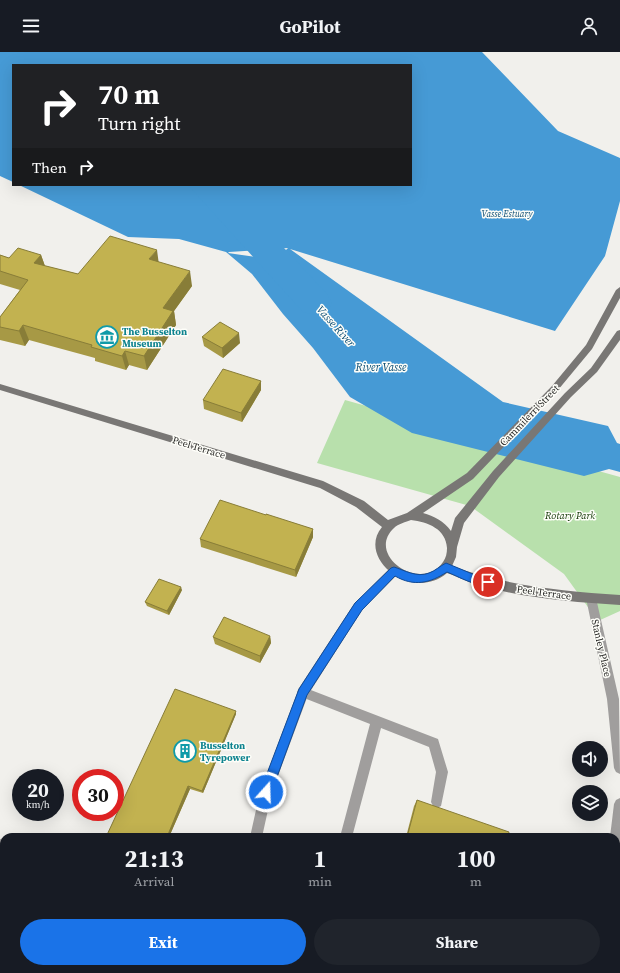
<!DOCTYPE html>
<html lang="en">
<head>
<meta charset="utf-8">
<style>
  :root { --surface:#171b24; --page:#20242c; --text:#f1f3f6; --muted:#9ea1a6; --accent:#1a73e8 }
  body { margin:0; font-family:"Source Serif 4",serif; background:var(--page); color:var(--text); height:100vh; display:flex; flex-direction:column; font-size:15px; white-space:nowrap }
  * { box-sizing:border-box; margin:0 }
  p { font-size:13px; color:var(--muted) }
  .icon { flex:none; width:22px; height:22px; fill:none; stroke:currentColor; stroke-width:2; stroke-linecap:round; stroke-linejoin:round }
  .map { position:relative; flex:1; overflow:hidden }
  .drawer { position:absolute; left:0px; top:781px; width:620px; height:140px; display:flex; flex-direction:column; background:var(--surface); border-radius:12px 12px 0 0; box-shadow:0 4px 16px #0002 }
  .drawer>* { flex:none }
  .banner { position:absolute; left:12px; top:12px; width:400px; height:122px; border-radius:0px; box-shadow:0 4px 16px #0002; background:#202124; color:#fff; overflow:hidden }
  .controls { position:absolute; left:572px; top:689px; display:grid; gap:8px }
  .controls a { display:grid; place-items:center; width:36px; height:36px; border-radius:50%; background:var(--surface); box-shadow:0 4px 16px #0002; font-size:20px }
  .speed { position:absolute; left:12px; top:717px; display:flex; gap:8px; font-size:20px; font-weight:700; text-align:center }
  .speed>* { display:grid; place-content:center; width:52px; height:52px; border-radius:50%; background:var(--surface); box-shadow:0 4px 16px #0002; line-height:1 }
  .speed small { font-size:10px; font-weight:400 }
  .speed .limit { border:6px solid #d22; background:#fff; color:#111 }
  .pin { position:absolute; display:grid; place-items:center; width:34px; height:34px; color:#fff; margin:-17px; border:2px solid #fff; border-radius:50%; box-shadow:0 1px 4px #0007 }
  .me { position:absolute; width:44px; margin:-22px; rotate:20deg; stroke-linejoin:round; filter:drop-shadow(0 0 3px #0008) }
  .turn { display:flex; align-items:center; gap:14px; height:84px; padding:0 20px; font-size:18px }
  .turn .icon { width:52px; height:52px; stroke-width:2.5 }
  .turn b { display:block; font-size:28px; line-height:34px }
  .then { display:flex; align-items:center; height:38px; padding:0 20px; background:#0003; gap:8px; font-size:15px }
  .eta { display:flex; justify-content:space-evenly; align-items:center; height:68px; text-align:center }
  .eta b { font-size:24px; font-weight:700; line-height:28px }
  .cta { display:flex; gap:8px; margin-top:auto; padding:8px 20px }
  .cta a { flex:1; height:46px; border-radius:24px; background:var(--accent); color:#fff; font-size:16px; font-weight:700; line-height:46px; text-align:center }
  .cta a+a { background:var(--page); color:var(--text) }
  header { display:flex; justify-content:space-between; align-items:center; height:52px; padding:0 20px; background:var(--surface); font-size:18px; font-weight:700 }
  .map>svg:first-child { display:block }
</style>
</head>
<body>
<header><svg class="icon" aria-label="menu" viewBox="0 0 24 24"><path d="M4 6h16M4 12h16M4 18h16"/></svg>GoPilot<svg class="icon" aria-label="person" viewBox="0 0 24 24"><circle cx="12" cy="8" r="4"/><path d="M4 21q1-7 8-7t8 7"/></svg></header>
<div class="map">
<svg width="620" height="921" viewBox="0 0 620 921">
  <rect width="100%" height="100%" fill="#f1f0ec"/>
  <path fill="#b8e0ac" d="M345 348 620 425V559L598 569 564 522 470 454 317 411Z"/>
  <path fill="#469ad5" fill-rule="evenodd" d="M0 0H482L558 79 620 106V149L605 204 555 279 290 197 503 350 608 374 617 391 620 392V420L609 417 584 424 412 381 350 345 313 296 283 262 252 222 226 200 179 187 128 185 19 133H411V13H13V130L0 124ZM288 196 276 208 228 201 229 200Z"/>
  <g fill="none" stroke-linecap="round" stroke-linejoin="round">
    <path fill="#469ad5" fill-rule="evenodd" d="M188 133H221L288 200 327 242 332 251 327 260 315 263 303 260Z"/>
    <path fill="#a09e9d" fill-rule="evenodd" d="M303 635 438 687 448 720 441 754 437 756 433 754 431 750 436 720 429 695 381 676 352 785H340L370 672 299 644 297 640 299 636Z"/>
    <path fill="#a09e9d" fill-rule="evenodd" d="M394 514 398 516 399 519 398 522 362 558 308 643 272 740 262 785H250L260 740 299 636 354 552 390 516Z
      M591 541 595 543 596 546 619 647 620 722 616 720 614 716 607 647 586 546 587 543Z
      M620 746V797L616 798V785H610L614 752 616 748Z
      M0 787 4 788V800L0 799Z
      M183 917H198L200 921H185Z
      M262 917H295L297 921H260Z
      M596 917H610V921H596Z"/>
    <path fill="#797775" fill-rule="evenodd" d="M620 235V246L592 297 558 338 473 427 423 461C434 464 444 469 451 479L455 466 493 419 565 341 591 316 617 279 620 278V288L597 320 571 345 499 425 464 471 457 495 456 505 452 514C507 534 562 539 620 543V553C571 550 522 546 475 532 465 529 456 524 447 521 412 551 356 506 382 475L356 455 320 436 0 338V332L323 429 364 449 388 468 407 461 467 421 552 334 586 293 616 238ZM411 468C428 470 446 477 447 496 447 501 446 506 443 510 421 542 365 503 394 476 398 472 406 470 411 468Z"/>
  </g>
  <path fill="#a79945" d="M0 203 9 206 41 203 45 214 78 222 159 210 192 234 174 259 176 273 147 318 129 313 126 318 95 309V306L29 288 25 294 0 288V265L20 238 0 232Z
    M202 285 240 291 223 306 204 294Z
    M261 329V338L242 370 204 357 203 348Z
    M266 463 313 477V485L296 525 201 495 200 487Z
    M182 538 169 563 147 554 145 550Z
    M270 584 271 591 260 611 215 592 213 585Z
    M175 637 236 662 203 741 190 737 169 785Z
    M417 748 508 785H406L414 754Z"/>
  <path fill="#887d38" d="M157 198 159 213 149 207Z
    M41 203 46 217 34 211Z
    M190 219 192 234 174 259 176 273 147 318 144 304 163 256Z
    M23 273 29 288 25 294 19 279Z
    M239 281 240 291 223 306 222 296Z
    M125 299 129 313 126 318 122 304Z
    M261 329V338L242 370 241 361Z
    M313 477V485L296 525 295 518Z
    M181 535 182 538 169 563 167 559Z
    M270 584 271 591 260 611V604Z
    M236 659V662L203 741 202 739Z
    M188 734 190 737 169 785H167Z"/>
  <path fill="#c2b250" stroke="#887d38" d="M110 184 157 198 149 207 190 219 163 256 173 259 144 304 125 299 122 304 91 295 92 293 23 273 19 279 0 275V265L28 228 0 219V203L9 206 18 196 41 203 34 211 78 222Z
    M220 270 239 281 222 296 202 285Z
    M223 317 261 329 241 361 203 348Z
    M220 448 266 463V462L313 477 295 518 200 487Z
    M159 527 181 535 167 559 145 550Z
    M224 565 270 584 260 604 213 585Z
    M175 637 236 659 202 739 188 734 167 785H106Z
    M417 748 509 780 508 785H407Z"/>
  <path fill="#1a73e8" stroke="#114b97" d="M446 511 475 523 491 527 492 530 491 533C481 537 457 524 447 520 430 531 414 535 395 524L362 558 307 643 270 744 266 745 262 744 260 740 299 637 355 551 391 516 394 515C404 518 417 526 429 521 435 519 440 514 446 511Z"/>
  <defs>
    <g id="museum-ring" transform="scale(1.15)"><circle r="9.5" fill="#fefef9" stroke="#0f9aa8" stroke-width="1.5"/><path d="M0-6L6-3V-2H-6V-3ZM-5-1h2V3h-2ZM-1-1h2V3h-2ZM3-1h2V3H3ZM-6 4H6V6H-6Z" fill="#0f9aa8"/></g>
    <g id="building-ring" transform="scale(1.15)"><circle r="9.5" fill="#fefef9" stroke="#0f9aa8" stroke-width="1.5"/><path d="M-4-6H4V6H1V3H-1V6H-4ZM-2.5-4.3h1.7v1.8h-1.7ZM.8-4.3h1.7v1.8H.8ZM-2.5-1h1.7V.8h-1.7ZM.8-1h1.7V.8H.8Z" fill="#0f9aa8"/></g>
  </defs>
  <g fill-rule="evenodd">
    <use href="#museum-ring" x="107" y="285"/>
    <use href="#building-ring" x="185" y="699"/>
  </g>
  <g text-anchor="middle" stroke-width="3" stroke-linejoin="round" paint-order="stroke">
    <g font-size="9" font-style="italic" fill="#0a4c73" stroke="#fefef9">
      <text x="507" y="165">Vasse Estuary</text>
    </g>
    <g font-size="10" font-weight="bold" fill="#0d838f" stroke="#fefef9" text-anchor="start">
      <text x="122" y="283">The Busselton<tspan x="122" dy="12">Museum</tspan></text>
      <text x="200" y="697">Busselton<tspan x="200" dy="12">Tyrepower</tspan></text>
    </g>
    <g font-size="10" fill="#292927" stroke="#fefef9">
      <text transform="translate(529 363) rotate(-46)" y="4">Cammilerri Street</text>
      <text transform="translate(199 395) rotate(17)" y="4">Peel Terrace</text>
      <text transform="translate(544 540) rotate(8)" y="4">Peel Terrace</text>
      <text transform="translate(602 596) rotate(77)" y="4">Stanley Place</text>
    </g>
    <g font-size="10" font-style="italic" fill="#0e3400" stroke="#fefef9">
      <text x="570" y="467">Rotary Park</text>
    </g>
    <g font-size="11" font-style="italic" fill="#0a4c73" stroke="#fefef9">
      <text transform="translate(336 274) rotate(48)" y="4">Vasse River</text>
      <text x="381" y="319">River Vasse</text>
    </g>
  </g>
</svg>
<div class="controls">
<a><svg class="icon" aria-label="sound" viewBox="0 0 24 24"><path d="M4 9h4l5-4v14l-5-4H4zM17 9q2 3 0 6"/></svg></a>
<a><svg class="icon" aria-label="layers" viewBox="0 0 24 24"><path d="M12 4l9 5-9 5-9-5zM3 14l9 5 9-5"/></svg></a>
</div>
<div class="speed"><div>20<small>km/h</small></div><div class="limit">30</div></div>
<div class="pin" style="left:488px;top:530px;background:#d93025"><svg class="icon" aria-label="arrive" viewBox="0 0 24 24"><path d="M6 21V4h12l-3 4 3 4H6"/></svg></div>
<svg class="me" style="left:266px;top:740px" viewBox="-20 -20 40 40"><circle r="17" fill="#1a73e8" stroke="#fff" stroke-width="3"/><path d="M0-11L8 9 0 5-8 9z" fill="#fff"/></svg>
<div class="banner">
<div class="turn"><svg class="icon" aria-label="right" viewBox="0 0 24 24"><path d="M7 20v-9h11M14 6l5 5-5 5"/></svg><div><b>70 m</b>Turn right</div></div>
<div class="then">Then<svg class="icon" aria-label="right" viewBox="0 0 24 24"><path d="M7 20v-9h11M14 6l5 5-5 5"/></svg></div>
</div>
<section class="drawer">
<div class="eta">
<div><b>21:13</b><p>Arrival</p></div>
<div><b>1</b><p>min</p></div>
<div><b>100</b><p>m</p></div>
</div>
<div class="cta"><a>Exit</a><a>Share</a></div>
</section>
</div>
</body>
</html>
